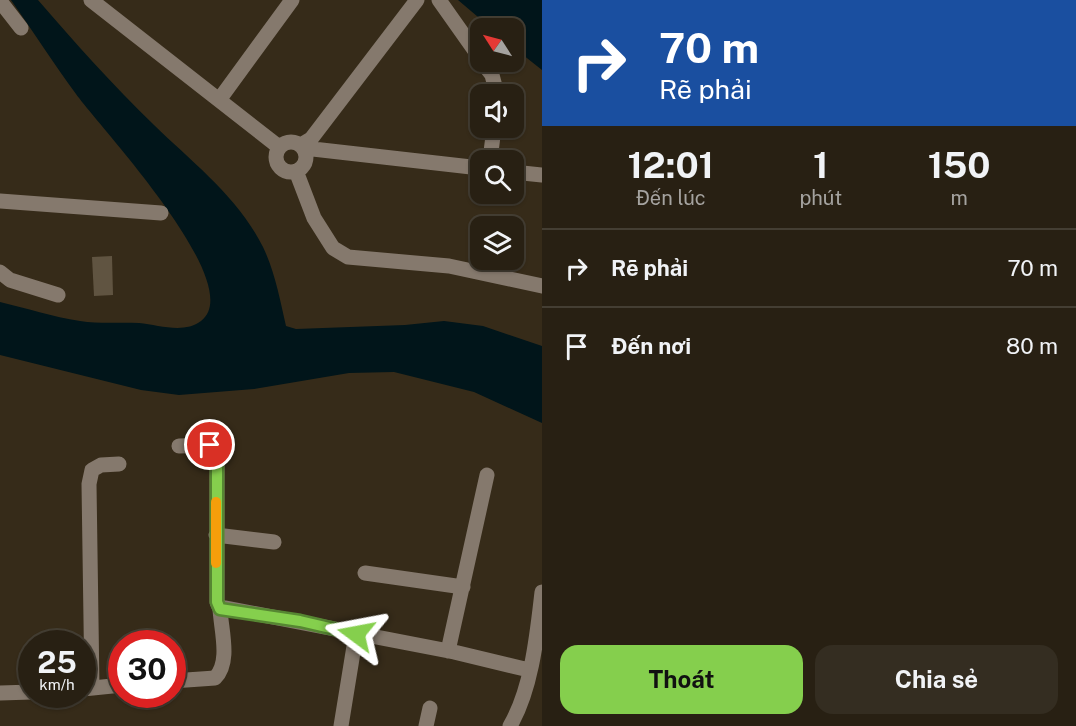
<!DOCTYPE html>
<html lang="vi">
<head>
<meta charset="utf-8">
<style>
  :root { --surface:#282013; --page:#342d21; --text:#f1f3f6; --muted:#a5a3a0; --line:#443e33; --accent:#85cf4d }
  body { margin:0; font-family:"Public Sans",sans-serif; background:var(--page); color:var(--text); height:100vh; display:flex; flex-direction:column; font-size:22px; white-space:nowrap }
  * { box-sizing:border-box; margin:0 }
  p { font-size:20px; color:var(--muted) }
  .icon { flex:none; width:33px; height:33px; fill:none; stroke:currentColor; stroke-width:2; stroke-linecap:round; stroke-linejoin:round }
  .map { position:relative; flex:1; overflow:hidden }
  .sheet { display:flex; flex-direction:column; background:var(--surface); width:534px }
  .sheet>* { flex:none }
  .top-card { background:#1a4fa0; color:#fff; overflow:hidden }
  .needle { width:39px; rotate:306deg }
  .tools { position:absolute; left:470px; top:18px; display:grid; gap:12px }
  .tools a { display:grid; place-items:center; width:54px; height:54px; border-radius:12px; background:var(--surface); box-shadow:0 2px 4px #0004,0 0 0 2px var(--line); font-size:30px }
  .speed { position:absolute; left:18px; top:630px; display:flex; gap:12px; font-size:30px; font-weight:700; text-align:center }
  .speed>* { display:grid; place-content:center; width:78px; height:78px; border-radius:50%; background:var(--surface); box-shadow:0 2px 4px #0004,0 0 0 2px var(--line); line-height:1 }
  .speed small { font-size:15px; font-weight:400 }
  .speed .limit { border:9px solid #d22; background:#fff; color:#111 }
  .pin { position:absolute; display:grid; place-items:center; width:51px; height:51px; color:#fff; margin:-26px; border:3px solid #fff; border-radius:50%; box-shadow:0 2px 6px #0007 }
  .me { position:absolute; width:66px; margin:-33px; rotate:283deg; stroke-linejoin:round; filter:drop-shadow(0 0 4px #0008) }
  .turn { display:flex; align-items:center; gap:21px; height:126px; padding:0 18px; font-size:27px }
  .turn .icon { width:78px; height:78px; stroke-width:2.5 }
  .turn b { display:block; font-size:42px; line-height:51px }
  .eta { display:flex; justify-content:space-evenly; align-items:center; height:102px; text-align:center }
  .eta b { font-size:36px; font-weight:700; line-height:42px }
  .action { display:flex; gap:12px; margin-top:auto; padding:12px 18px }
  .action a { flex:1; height:69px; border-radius:18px; background:var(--accent); color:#111; font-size:24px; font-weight:700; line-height:69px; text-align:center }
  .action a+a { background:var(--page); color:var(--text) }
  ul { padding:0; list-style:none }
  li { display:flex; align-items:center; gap:18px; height:78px; padding:0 18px; border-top:2px solid var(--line) }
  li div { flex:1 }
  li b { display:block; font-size:22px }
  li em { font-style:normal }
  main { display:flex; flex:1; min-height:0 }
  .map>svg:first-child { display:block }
</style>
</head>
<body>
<main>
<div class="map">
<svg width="542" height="726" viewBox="0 0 542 726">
  <rect width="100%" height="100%" fill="#362b19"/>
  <path fill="#01151a" d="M11 0H38C75 43 113 85 154 125 193 163 238 197 263 247 275 272 280 300 286 326L296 329 405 325 444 321 483 326 542 346V423L474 392 394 372 349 373 254 389 179 395 141 390 0 355V302C26 308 53 317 80 321 99 324 119 322 139 323 159 325 184 334 201 321 249 285 98 125 76 94 53 63 33 31 11 0Z
    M458 0H542V70L513 47V28H491Z"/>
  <path fill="#605441" d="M112 256 113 295 94 296 92 257Z"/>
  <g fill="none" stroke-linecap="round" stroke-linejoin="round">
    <path stroke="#85796d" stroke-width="15" d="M91 0 279 147
      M439 0 480 58
      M0 1 21 28
      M482 62 492 75 497 94
      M219 100 292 0
      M276 157a15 15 0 1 1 30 0a15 15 0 1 1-30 0Z
      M301 145 311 139 417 0
      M304 148 480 168
      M490 160 494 128
      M296 171 314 218 333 248 348 257 449 266 542 286
      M513 172 542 175
      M0 201 161 213
      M0 272 10 280 58 295
      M179 446 211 445 215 446 217 451V602L220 609
      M216 535 274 542
      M365 573 463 587
      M448 651 487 475
      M172 681 215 678C231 662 221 630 220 609L226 608 454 652 529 670
      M92 688 89 484 92 470 101 465 119 464
      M83 689 122 685
      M0 693 32 692
      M341 726 356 634
      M426 726 430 708
      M510 726C532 688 537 635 542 592"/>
  </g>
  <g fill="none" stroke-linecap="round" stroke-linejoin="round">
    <g stroke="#568732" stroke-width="15">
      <path id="route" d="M210 445 215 446 217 451V602L220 609 300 621 356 634"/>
    </g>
    <use href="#route" stroke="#85cf4d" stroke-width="10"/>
    <path stroke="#f59e0b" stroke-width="10" d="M216 502V563"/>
  </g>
</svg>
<div class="tools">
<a><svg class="needle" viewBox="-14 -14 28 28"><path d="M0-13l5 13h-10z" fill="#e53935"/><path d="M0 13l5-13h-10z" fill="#a5a3a0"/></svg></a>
<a><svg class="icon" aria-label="sound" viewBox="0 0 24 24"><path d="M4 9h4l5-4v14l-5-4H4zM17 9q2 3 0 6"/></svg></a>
<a><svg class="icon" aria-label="search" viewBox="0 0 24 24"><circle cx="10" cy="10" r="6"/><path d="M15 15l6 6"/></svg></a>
<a><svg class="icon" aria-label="layers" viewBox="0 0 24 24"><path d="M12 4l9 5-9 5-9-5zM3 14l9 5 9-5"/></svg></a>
</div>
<div class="speed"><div>25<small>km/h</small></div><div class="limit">30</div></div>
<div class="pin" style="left:210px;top:445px;background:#d93025"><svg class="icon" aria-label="arrive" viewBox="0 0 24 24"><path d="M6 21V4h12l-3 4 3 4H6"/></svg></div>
<svg class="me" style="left:356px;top:634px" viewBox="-20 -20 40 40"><path d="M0-17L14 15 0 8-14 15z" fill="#85cf4d" stroke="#fff" stroke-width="4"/></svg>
</div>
<section class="sheet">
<div class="top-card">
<div class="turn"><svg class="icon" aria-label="right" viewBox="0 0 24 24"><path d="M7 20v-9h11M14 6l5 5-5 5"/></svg><div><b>70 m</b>Rẽ phải</div></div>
</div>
<div class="eta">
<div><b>12:01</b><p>Đến lúc</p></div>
<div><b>1</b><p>phút</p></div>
<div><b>150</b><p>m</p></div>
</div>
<ul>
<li><svg class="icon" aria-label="right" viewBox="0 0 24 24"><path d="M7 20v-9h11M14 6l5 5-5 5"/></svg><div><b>Rẽ phải</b></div><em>70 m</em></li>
<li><svg class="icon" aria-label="arrive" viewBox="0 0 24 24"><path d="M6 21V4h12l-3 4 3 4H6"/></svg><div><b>Đến nơi</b></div><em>80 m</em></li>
</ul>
<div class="action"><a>Thoát</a><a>Chia sẻ</a></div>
</section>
</main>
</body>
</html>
